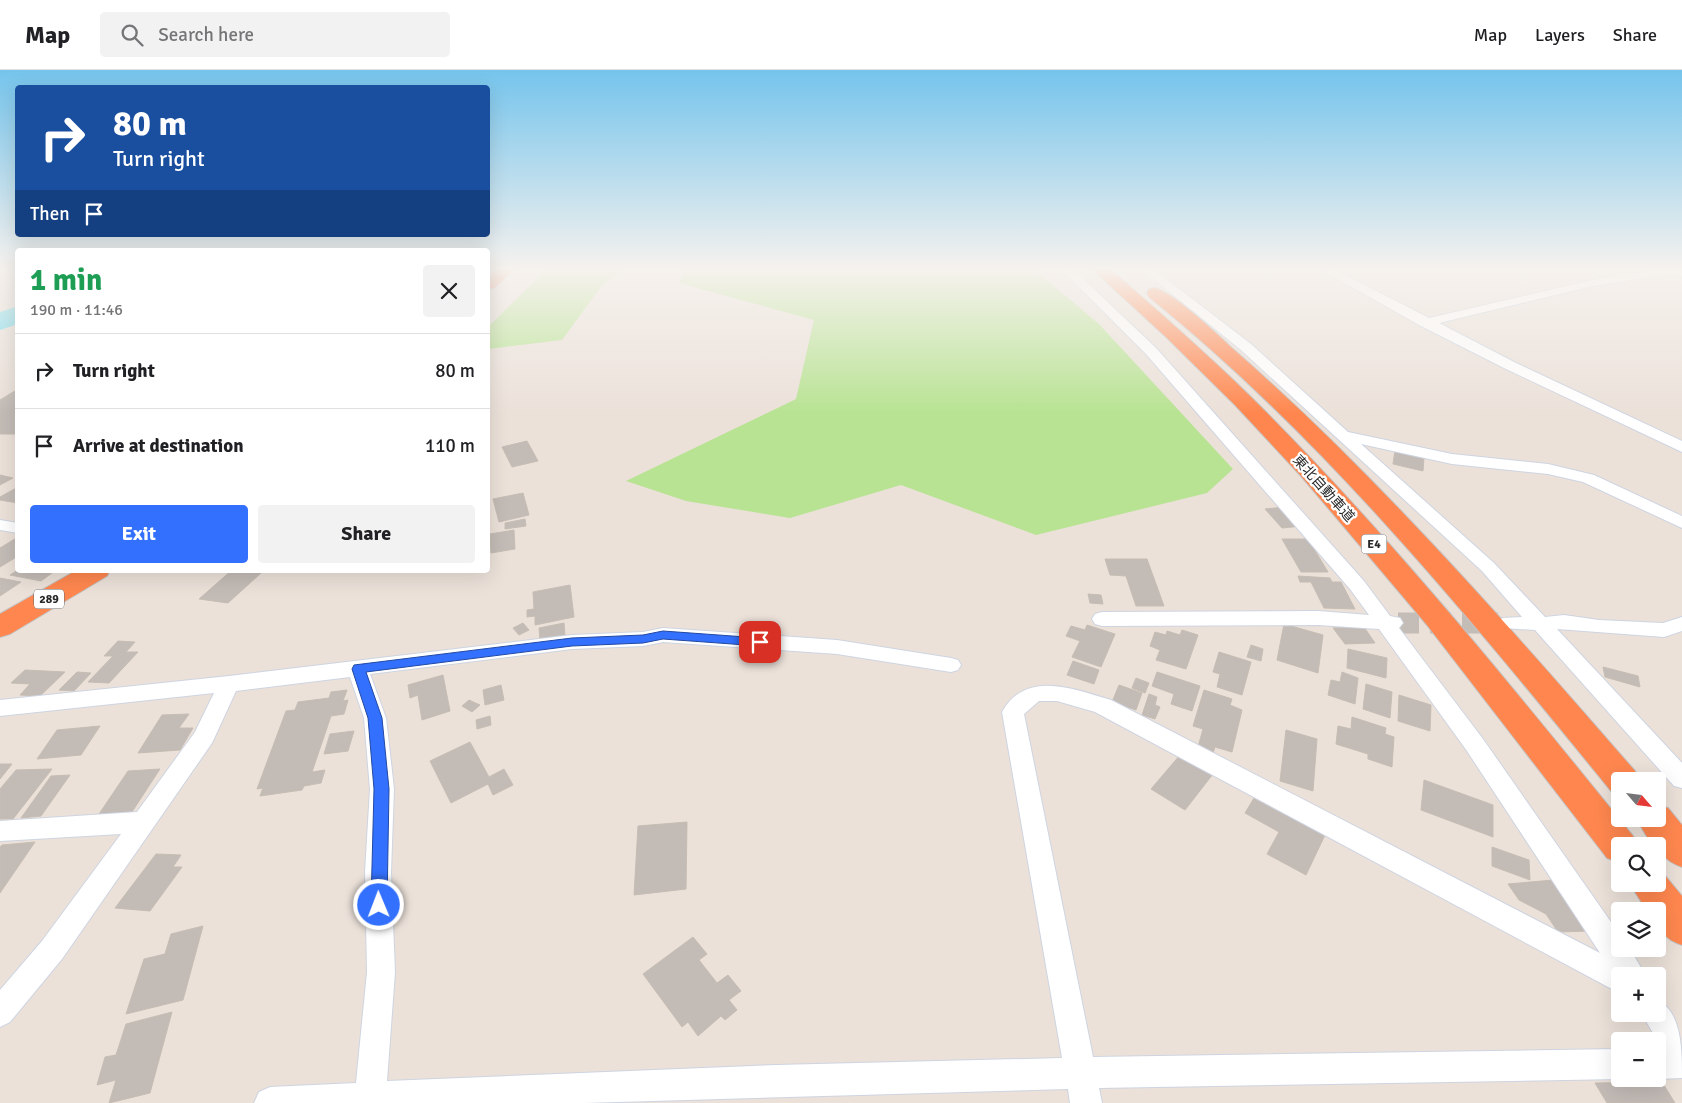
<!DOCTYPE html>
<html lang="en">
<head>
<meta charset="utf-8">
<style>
  :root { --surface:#fff; --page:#f2f2f2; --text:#202124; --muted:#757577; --line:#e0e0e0; --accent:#3370fd }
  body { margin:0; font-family:Signika,"Noto Sans JP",sans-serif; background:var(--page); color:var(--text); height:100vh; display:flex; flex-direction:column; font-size:19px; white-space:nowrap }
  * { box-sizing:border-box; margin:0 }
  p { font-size:16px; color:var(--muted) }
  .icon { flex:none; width:28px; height:28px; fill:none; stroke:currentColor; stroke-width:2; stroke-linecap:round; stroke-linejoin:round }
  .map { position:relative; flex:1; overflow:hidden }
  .details { position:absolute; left:15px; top:178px; width:475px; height:325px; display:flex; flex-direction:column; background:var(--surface); border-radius:5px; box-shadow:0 5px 20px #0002 }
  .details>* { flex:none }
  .banner { position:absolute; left:15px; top:15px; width:475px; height:152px; border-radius:5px; box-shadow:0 5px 20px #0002; background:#1a4fa0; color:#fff; overflow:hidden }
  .needle { width:32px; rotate:118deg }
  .controls { position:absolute; left:1611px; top:702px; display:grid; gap:10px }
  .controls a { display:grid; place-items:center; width:55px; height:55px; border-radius:5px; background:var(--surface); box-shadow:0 5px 20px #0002; font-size:25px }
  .pin { position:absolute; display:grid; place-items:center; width:42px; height:42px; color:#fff; margin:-21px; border-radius:10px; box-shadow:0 2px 8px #0006 }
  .me { position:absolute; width:55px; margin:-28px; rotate:359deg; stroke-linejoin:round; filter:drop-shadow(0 0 4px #0008) }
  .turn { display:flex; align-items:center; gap:18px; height:105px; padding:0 15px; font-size:22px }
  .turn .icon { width:65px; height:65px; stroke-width:2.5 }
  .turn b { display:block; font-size:35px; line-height:42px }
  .then { display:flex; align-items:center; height:48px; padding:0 15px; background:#0003; gap:10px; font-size:19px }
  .round { display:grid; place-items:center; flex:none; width:52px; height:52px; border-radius:5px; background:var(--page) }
  .headline { display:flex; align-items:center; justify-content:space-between; height:85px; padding:0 15px }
  h1 { font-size:30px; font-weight:700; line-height:38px; color:#1e9e55 }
  .action { display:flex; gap:10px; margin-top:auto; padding:10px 15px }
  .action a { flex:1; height:58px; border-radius:5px; background:var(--accent); color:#fff; font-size:20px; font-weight:700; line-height:58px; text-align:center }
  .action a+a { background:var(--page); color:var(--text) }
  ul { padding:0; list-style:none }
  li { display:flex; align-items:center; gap:15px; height:75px; padding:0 15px; border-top:1px solid var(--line) }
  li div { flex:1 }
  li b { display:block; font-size:19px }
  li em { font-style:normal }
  header { display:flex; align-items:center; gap:30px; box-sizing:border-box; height:70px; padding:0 25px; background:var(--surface); border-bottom:1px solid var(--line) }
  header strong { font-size:24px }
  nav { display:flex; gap:28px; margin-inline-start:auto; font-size:18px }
  .search { width:350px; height:45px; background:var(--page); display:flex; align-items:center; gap:12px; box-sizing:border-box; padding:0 18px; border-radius:5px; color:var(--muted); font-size:19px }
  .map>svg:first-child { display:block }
</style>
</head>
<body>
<header>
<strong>Map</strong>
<div class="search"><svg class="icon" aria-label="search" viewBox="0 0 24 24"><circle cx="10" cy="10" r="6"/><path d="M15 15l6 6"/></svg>Search here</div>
<nav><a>Map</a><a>Layers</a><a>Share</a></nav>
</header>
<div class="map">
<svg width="1682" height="1033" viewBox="0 0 1682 1033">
  <rect width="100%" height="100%" fill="#ebe1d9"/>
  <path fill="#b8e393" d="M548 198H627L603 214 562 270 488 279V257Z
    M686 198H1032L1099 254 1233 399 1207 423 1036 465 901 415 790 448 686 431 626 411 796 329 814 250 679 213Z"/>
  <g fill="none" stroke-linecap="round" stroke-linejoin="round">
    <path fill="#68dcf1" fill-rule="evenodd" d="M18 236V254L0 260V242Z"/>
  </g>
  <path fill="#c3bbb6" stroke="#c6bdb3" d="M18 319V364H0V330Z
    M527 371 538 391 512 397 502 377Z
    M1395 381 1424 388 1423 401 1393 394Z
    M0 405 13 408 0 415Z
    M18 417V433L0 430V427Z
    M523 423 529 445 499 452 493 429Z
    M1285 437 1302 456 1282 458 1265 439Z
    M525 449 526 456 505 459V453Z
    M514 460 515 479 491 483 490 464Z
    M18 467V486L0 497V478Z
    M1282 469H1308L1328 502H1301Z
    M1105 489H1147L1164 536H1136L1126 506 1110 505Z
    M18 500H56L41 511 10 505Z
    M232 500 261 503 228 533 199 529Z
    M1298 506 1330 508 1332 512H1341L1355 539 1324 538 1311 512H1300Z
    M0 508 21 512 0 526Z
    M570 515 574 547 535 555V546L527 547V540L534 539 533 522Z
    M1088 524 1101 525 1103 534 1090 533Z
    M523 553 529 560 519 565 513 558Z
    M564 553 565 566 540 571 539 558Z
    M1284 554 1323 565 1318 603 1277 590Z
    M1087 555 1115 564 1101 597 1072 587 1080 571 1066 566 1071 556 1085 560Z
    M1364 557 1375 573 1345 574 1333 558Z
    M1182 560 1198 565 1186 599 1156 590 1160 580 1150 576 1155 562 1166 565 1167 561 1180 565Z
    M118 571 135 572 126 582H138L109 613 88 612 113 586H104Z
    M1251 575 1263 579 1261 591 1247 587Z
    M1348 579 1387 588 1386 608 1347 598Z
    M1219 582 1251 592 1242 625 1217 617 1220 604 1213 602Z
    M1073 591 1099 600 1094 614 1067 605Z
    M1603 597 1638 606 1640 617 1605 607Z
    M25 600 65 602 40 626 20 625 30 614 11 613Z
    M77 602 91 603 74 621 59 620Z
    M1157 602 1200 616 1192 641 1171 634 1174 624 1152 616Z
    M1342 602 1358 608 1355 634 1328 625 1331 610 1340 612Z
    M443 605 450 641 422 650 418 625 410 628 408 615Z
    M1136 608 1149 613 1145 623 1132 618Z
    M1366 614 1392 622 1390 648 1363 639Z
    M501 615 504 630 485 635 483 620Z
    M1119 615 1142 623 1136 640 1112 632Z
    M347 620 343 631 348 630 344 644 331 646 312 702 325 700 321 713 304 716 302 720 260 726 263 718 257 719 286 641 295 640 298 632 329 628 331 622Z
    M1204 620 1232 629 1230 635 1242 640 1232 682 1215 677 1213 683 1198 677 1203 659 1193 656Z
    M1149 624 1157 627 1155 635 1160 637 1155 649 1142 645Z
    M1399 625 1431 635 1430 661 1398 651Z
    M469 630 480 635 472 642 462 636Z
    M189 644 179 658H193L180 680 138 683 162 645Z
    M490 646 491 655 477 659 476 650Z
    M1352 647 1386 658 1385 664 1394 667 1392 697 1368 689V684L1336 674 1338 656 1351 659Z
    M100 656 81 685 37 689 57 660Z
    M1286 660 1317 669 1313 721 1280 711Z
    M354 661 348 681 324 684 330 664Z
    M470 672 489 707 504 699 513 715 493 725 488 714 451 733 430 691Z
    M1180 685 1213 704 1185 740 1151 719Z
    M0 694H12L0 709Z
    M52 699 13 749H0V719L16 700Z
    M160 699 130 745 97 747 128 701Z
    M70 705 41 746 21 748 51 706Z
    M1424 710 1493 735V767L1421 740Z
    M1254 728 1325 765 1306 805 1267 784 1279 762 1245 743Z
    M687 752 686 819 634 825 638 756Z
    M35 772 0 823V777L2 775Z
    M1492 777 1529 790 1530 810 1492 796Z
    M156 784 181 785 173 797H182L150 841 115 838Z
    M1553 810 1590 861 1558 862 1546 844 1519 830 1508 814Z
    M203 856 183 930 126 944 144 889 165 884 171 864Z
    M693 867 707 884 699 890 717 913 728 905 741 921 729 930 737 940 725 950 721 946 698 966 688 952 682 957 643 904Z
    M172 942 150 1023 109 1033 116 1010 97 1015 105 987 116 985 126 954Z
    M1662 1012 1675 1033H1607L1595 1013Z"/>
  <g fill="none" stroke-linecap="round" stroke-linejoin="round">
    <path stroke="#c4bcb6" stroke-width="21" stroke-dasharray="21 11" stroke-linecap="butt" d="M1398 553H1498"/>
    <g stroke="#ced4e1" stroke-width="2">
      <path id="street" d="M1060 198H1072L1156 278 1364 511 1390 546 1400 548 1403 553 1399 558 1483 669 1620 865V879H1630L1646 906H1620V922L1610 918 1095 642 1057 631H1039L1024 644 1093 987 1620 979 1621 1009 1099 1018 1102 1033H1070L1068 1019 584 1033H254L259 1022 270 1017 356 1013 367 902 365 802 370 719 364 648 350 607 236 621 212 673 62 889 10 952 0 957V920L42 871 121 764 0 771V751L137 742 195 662 214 623 0 646V630L229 606 572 565 643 562 663 558 837 570 951 588 958 590 961 595 958 600 951 602 837 584 663 572 643 576 572 579 370 604 386 648 394 719 391 802 395 902 387 1011 776 995 1062 988 1002 642C1026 599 1074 619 1111 630L1600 883 1467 681 1379 559 1318 555 1102 556 1095 554 1092 549 1095 544 1102 542 1318 541 1369 545 1350 519 1146 284Z
        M1140 198H1152L1251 274 1348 362 1452 384 1548 394 1594 405 1682 446V458L1583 412 1548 404 1452 394 1361 374 1494 493 1545 547 1564 545 1599 550 1663 553 1682 547V561L1664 567 1557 559 1682 693V718L1674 716 1535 560 1502 558 1499 553 1502 548 1522 547 1482 501 1241 280Z
        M1318 198H1332L1429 248 1593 210 1665 198H1679V202L1675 203 1593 216 1439 253 1514 292 1682 371V382L1504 298 1421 256Z
        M0 450 18 453V463L0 460Z
        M1658 930C1682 943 1682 980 1682 1008L1658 1009H1657L1658 979H1662L1642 944H1658Z"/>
    </g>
    <g stroke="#ced4e1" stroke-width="3">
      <path id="secondary" d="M1659 198H1682V206L1661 201Z"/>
    </g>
    <g stroke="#c3c3c3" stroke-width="2">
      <path id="highway" d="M498 198H516L494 218 488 219V206Z
        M1091 198H1109C1157 240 1205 282 1250 326 1388 463 1511 615 1633 766L1638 776H1620V793L1607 788 1427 555 1301 406 1235 335 1166 267Z
        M1155 218C1174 223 1216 263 1232 278 1378 406 1508 555 1635 701L1640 711H1620V724L1611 721C1469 547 1324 368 1149 227L1147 223 1149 219Z
        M77 500H110L107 506 10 564 0 567V544Z
        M1658 735 1668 738 1682 755V797C1661 790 1647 769 1637 749H1658Z
        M1658 800 1662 802 1682 826V875C1664 869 1658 860 1658 841H1647L1630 814H1658Z"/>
    </g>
    <use href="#street" fill="#fff" fill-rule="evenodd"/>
    <use href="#secondary" fill="#fff" fill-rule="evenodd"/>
    <use href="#highway" fill="#ff874f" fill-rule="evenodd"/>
  </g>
  <linearGradient id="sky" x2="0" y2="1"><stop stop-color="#75c4ec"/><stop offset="0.58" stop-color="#f6f2ee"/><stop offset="1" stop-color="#f6f2ee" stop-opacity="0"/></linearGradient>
  <rect width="1682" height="343" fill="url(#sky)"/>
  <path fill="#3370fd" stroke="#2149a4" d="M663 561 760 568 766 572 760 576 663 569 643 573 572 576 366 602 382 648 389 719 387 835 385 840 379 842 373 840 371 835 374 719 368 648 352 599 354 595 572 568 643 565Z"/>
  <g text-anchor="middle" stroke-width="4.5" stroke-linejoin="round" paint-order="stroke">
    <g fill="#fff" stroke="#686868" stroke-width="1">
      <rect x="1361.5" y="464.5" width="25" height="19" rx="4"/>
      <rect x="34" y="519.5" width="30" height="19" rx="4"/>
    </g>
    <g font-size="12" font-weight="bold" fill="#282828">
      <text x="1374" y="478">E4</text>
      <text x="49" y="533">289</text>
    </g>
    <g font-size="14" fill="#282828" stroke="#fff">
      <text transform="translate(1324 418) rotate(48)" y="5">東北自動車道</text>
    </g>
  </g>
</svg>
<div class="controls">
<a><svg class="needle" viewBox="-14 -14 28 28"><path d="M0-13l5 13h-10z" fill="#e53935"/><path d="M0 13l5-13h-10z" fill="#757577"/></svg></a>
<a><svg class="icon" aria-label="search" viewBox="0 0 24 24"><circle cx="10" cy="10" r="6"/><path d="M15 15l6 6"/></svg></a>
<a><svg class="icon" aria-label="layers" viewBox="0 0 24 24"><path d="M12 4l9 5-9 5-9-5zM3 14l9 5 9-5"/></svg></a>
<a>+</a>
<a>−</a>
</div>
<div class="pin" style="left:760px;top:572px;background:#d93025"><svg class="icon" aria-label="arrive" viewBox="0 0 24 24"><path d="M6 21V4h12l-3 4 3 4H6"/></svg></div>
<svg class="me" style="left:379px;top:835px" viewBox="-20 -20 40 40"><circle r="17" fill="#3370fd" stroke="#fff" stroke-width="3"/><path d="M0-11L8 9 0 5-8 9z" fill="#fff"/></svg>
<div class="banner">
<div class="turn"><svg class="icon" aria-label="right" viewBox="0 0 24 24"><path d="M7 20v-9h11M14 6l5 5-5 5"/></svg><div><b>80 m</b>Turn right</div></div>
<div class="then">Then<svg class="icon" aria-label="arrive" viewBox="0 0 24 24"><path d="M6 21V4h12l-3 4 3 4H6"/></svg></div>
</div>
<section class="details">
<div class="headline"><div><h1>1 min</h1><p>190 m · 11:46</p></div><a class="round"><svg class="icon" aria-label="close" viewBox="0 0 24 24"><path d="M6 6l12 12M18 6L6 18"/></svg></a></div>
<ul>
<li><svg class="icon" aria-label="right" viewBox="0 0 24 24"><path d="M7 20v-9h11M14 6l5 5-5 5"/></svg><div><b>Turn right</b></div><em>80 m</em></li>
<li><svg class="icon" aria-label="arrive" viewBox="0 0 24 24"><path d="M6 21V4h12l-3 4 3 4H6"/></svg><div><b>Arrive at destination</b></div><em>110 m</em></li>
</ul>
<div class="action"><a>Exit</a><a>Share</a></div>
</section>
</div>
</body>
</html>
